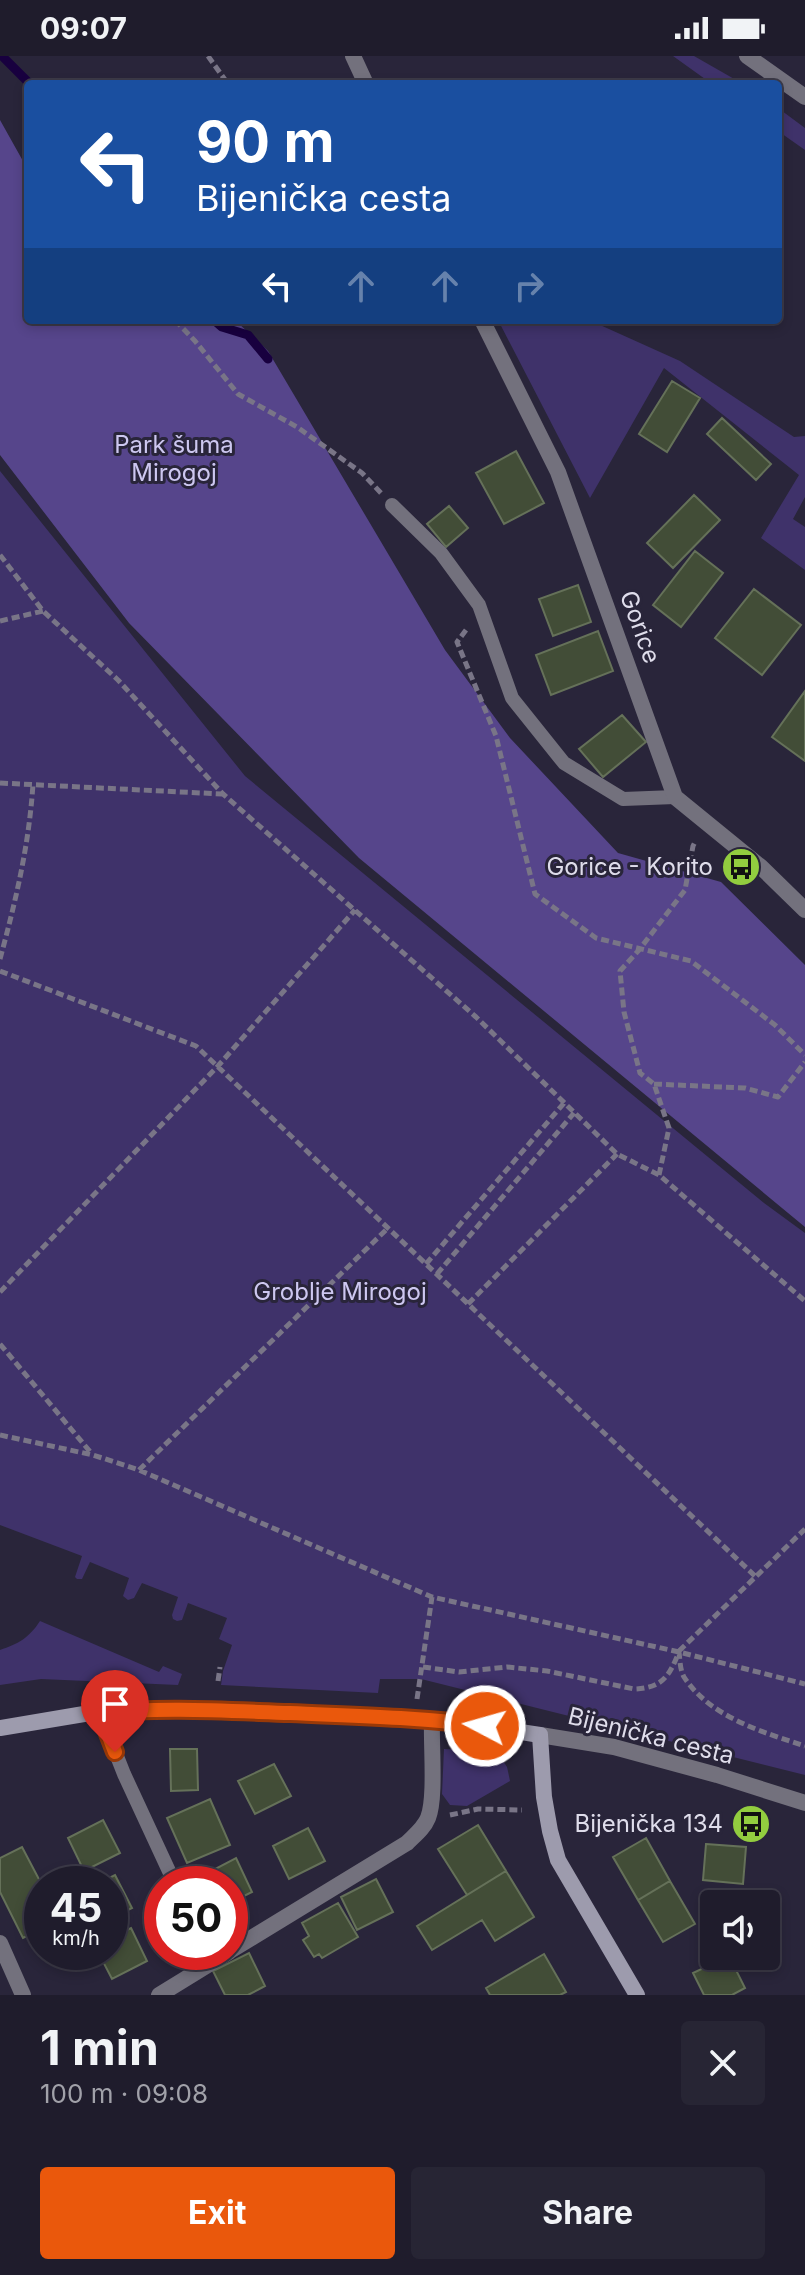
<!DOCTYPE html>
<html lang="en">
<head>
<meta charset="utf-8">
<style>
  :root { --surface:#1f1c2c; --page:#272534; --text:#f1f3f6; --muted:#a1a1a9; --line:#3c3a48; --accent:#ea580c }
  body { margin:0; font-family:Inter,sans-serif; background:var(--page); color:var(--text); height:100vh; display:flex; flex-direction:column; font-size:30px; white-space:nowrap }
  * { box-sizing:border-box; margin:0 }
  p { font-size:26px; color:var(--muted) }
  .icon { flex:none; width:44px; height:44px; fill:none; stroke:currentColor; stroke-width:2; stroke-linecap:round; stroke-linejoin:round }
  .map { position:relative; height:1939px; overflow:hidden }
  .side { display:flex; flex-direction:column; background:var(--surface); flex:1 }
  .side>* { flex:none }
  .guide { position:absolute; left:24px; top:24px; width:758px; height:244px; border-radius:8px; box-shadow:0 4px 12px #0003,0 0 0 2px var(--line); background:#1a4fa0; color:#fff; overflow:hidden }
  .buttons { position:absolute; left:700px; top:1834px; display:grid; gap:16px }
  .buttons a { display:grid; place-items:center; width:80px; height:80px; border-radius:8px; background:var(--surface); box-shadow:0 4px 12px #0003,0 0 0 2px var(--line); font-size:40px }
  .speed { position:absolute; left:24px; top:1810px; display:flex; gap:16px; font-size:40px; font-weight:700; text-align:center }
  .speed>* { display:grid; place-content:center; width:104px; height:104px; border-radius:50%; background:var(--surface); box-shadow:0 4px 12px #0003,0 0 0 2px var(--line); line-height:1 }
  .speed small { font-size:20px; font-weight:400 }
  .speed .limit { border:12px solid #d22; background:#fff; color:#111 }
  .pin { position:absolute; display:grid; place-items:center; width:68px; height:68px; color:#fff; margin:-82px -34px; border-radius:50% 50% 50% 0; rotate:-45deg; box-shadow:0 0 8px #0007 }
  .pin .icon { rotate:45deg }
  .me { position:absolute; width:88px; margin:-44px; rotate:276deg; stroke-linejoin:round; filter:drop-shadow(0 0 6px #0008) }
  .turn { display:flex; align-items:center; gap:28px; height:168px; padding:0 40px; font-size:36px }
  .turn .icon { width:104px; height:104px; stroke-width:2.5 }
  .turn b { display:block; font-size:56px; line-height:68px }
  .lanes { display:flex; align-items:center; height:76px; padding:0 40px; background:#0003; justify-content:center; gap:40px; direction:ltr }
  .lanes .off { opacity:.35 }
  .round { display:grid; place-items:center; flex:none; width:84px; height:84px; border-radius:8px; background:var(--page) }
  .overview { display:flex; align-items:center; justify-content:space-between; height:136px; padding:0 40px }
  h1 { font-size:48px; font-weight:700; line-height:60px }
  .cta { display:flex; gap:16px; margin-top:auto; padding:16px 40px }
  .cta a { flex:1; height:92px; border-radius:8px; background:var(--accent); color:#fff; font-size:32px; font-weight:700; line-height:92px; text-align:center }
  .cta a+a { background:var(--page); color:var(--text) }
  .status { display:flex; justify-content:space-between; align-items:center; height:56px; padding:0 40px; background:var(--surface); direction:ltr }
  .status svg { height:22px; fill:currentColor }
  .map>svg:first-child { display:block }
</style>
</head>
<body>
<div class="status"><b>09:07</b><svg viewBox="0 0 49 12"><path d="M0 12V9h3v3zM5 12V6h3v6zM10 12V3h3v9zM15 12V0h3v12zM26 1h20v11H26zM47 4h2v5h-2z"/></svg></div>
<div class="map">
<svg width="805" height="1939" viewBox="0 0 805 1939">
  <rect width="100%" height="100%" fill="#29253a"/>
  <path fill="#3f326a" d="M673 0H694L743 28H712Z
    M778 52 805 72V94L778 75Z
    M498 264H589L680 305 794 381 805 380V441L793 463 805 471V514L761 482 799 419 664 312 590 442Z
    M0 415 245 720 764 1147 805 1177V1719L421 1623H380L378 1637 221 1629 223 1615 232 1589 219 1583 227 1562 188 1547 182 1564 177 1565 173 1563 172 1559 178 1541 142 1527 134 1542 128 1544 123 1540 129 1522 90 1506 82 1523H77L75 1521 82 1500 0 1469Z
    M40 1565 159 1616 163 1610 182 1618 178 1629 41 1623 0 1629V1594C18 1588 29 1582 40 1565Z
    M444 1693C462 1694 497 1691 507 1711 508 1715 509 1720 510 1725L467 1750 450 1749 442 1738Z"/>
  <path fill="#56458b" d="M0 64 28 114V264H90L91 266 235 264 268 295 445 594 510 682 618 797 721 826 805 909V1171L359 802 129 567 0 399Z"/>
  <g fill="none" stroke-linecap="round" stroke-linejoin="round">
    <path stroke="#18003f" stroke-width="9" d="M2 0 30 28
      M214 264 222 271 248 279 268 303"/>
  </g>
  <path fill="#424d37" stroke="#657159" stroke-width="2" d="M672 325 700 342 667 396 639 378Z
    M722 362 771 408 756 424 707 378Z
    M516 395 544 447 504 468 476 417Z
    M694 439 720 464 673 512 647 487Z
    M449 450 468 472 446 491 427 468Z
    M695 495 723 517 681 571 653 549Z
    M578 529 591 566 553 580 539 543Z
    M754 533 801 569 762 619 715 582Z
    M598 575 613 615 551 639 536 599Z
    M805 635V705L772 681Z
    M622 659 646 686 603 721 579 693Z
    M170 1693H197L198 1734 171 1735Z
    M274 1708 291 1740 255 1758 238 1725Z
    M210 1743 230 1789 187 1807 167 1762Z
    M103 1764 120 1797 84 1815 68 1782Z
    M478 1769 506 1815 467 1839 438 1793Z
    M308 1772 325 1805 289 1823 273 1790Z
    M646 1782 670 1825 638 1844 613 1801Z
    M706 1788 746 1791 743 1828 703 1824Z
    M22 1791 42 1829V1873L23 1882 0 1836V1802Z
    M236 1802 252 1836 230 1847V1828H204L200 1821Z
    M506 1815 534 1861 495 1885 482 1864 432 1894 417 1870Z
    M115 1819 132 1852 110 1863V1828H97Z
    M376 1823 393 1856 357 1874 341 1841Z
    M670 1825 695 1868 663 1886 638 1844Z
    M338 1847 358 1881 322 1902 319 1898 314 1901 303 1884 309 1880 302 1867Z
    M131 1872 147 1905 112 1923 98 1896H110V1882Z
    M249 1897 265 1930 248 1939H225L213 1915Z
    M544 1898 566 1936 560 1939H490L486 1932Z
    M729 1900 745 1932 732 1939H704L693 1917Z"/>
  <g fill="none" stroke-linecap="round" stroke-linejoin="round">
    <path stroke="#797587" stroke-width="5" stroke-dasharray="8 4" stroke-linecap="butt" d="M208 0 228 28
      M175 264 195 285 238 338 297 371 362 417 381 437
      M0 499 43 555 118 624 223 738 476 961 617 1098 659 1119 805 1245
      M0 565 43 555
      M466 574 457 586 496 680 535 838 596 882 691 905 775 969 805 999
      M0 727 222 738
      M0 903C16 844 29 789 33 728
      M0 915 196 990 756 1521
      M654 1028 745 1032 778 1041 805 1006
      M659 1119 669 1072 654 1028 640 1017 624 956 620 915 639 894 685 834 693 790 696 784
      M426 1208 564 1047
      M437 1218 574 1057
      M0 1236 218 1010 355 854
      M468 1248 617 1098
      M0 1288 92 1398
      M0 1379 93 1399 139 1414 432 1541 679 1596 805 1628
      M139 1414 388 1172
      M679 1595 805 1473
      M423 1611 459 1616 507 1611 547 1615 634 1633C663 1632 669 1620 679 1596 680 1604 680 1614 684 1621 710 1661 762 1676 805 1690
      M218 1625 220 1611
      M417 1643 432 1541
      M450 1759 478 1753 522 1754"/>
    <path stroke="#73717d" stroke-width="14" d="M392 449 441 497 479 549 512 642 564 707 623 743 675 741
      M100 1657 124 1718 175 1828"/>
    <path stroke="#73717d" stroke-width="16" d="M353 0 366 28
      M747 0 805 41
      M482 264 558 416 675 741 761 811 805 854
      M540 1679 614 1691 717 1719 805 1747
      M0 1887 23 1939
      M230 1895 407 1787C415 1779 424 1772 428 1762 436 1742 431 1689 432 1665
      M159 1939 229 1896"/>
    <path stroke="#9d9bad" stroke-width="16" d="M0 1672 84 1658 166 1653 350 1660 463 1667 540 1679 544 1741 550 1775 558 1804 637 1939"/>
  </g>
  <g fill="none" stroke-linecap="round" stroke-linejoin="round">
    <g stroke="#983908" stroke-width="20">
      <path id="route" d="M115 1696 100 1657C163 1651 227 1655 290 1657 355 1660 421 1661 485 1670"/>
    </g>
    <use href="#route" stroke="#ea580c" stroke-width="14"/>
  </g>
  <defs>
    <g id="bus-disc" transform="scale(2)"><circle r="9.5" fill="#92cd3f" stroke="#29253a"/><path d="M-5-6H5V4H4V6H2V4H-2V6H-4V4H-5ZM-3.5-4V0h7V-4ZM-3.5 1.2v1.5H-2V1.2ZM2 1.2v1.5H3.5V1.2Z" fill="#111"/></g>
  </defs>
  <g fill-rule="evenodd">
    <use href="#bus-disc" x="741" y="811"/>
    <use href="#bus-disc" x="751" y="1768"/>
  </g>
  <g text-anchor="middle" stroke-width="6" stroke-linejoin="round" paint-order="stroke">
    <g font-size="24" fill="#cdc7f0" stroke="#29253a">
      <text x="174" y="397">Park šuma<tspan x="174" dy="28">Mirogoj</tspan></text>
      <text x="340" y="1244">Groblje Mirogoj</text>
    </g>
    <g font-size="24" fill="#dfddeb" stroke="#29253a">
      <text transform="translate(640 571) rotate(70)" y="8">Gorice</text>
      <text transform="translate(651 1680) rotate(14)" y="8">Bijenička cesta</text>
    </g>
    <g font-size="24" fill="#dfddeb" stroke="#29253a" text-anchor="end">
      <text x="713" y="819">Gorice - Korito</text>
      <text x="723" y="1776">Bijenička 134</text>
    </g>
  </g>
</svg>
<div class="buttons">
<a><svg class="icon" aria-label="sound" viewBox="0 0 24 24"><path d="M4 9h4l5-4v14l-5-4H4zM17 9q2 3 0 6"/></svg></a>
</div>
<div class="speed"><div>45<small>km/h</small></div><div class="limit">50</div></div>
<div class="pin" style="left:115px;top:1696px;background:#d93025"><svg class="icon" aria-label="arrive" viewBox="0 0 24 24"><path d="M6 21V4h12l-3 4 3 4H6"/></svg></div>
<svg class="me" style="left:485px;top:1670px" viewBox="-20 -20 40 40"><circle r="17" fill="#ea580c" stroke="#fff" stroke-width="3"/><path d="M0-11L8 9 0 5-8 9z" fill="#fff"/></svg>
<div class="guide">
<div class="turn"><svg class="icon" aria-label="left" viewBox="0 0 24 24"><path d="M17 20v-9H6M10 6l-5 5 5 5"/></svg><div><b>90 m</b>Bijenička cesta</div></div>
<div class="lanes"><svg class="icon" aria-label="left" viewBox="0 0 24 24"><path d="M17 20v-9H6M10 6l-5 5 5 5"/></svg><svg class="icon off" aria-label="ahead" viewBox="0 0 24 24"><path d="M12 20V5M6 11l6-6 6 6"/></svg><svg class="icon off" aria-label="ahead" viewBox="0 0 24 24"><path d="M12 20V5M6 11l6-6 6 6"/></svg><svg class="icon off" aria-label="right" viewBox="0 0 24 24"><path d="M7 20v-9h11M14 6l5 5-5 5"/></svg></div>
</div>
</div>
<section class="side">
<div class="overview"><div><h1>1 min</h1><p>100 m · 09:08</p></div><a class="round"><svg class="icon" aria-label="close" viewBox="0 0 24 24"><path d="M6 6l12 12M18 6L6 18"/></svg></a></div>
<div class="cta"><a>Exit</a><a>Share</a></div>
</section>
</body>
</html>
